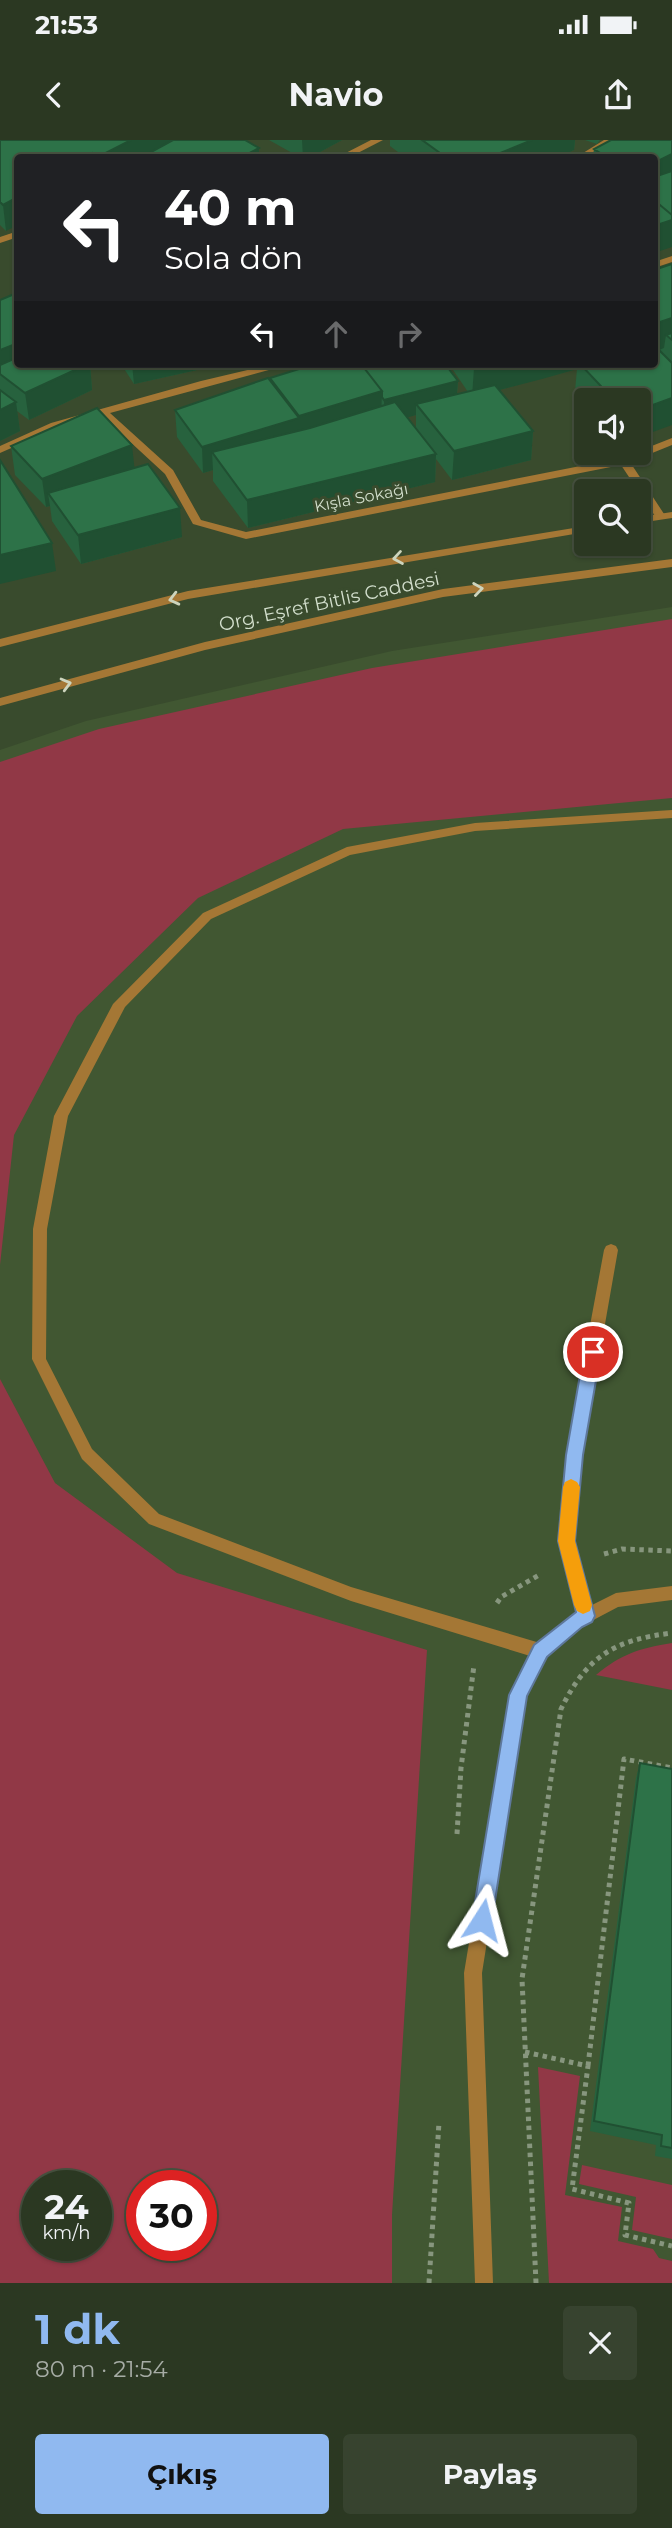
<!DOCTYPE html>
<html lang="tr">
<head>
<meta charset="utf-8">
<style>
  :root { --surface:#2b3822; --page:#37432f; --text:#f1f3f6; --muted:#a6aca5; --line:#475240; --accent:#90b9f0 }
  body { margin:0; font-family:Montserrat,sans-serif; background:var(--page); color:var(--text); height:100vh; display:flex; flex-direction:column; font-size:26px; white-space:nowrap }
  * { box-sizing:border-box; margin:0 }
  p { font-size:23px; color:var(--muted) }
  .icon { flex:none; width:38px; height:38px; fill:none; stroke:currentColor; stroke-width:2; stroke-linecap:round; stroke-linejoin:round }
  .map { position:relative; height:2143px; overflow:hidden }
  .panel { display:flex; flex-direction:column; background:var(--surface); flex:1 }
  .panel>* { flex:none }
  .guide { position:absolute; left:14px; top:14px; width:644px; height:214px; border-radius:7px; box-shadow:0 2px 5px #0004,0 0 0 2px var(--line); background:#202124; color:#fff; overflow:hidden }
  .fabs { position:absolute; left:574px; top:248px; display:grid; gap:14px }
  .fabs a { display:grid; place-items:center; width:77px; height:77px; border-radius:7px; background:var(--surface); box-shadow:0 2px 5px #0004,0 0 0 2px var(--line); font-size:35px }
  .speed { position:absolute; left:21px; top:2030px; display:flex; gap:14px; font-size:35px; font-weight:700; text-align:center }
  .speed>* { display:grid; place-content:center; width:91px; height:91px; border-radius:50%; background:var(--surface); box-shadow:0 2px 5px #0004,0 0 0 2px var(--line); line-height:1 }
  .speed small { font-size:18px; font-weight:400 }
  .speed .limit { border:10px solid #d22; background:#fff; color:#111 }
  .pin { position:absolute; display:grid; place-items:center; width:60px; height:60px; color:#fff; margin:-30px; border:4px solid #fff; border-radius:50%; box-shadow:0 2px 7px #0007 }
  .me { position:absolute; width:77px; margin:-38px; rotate:9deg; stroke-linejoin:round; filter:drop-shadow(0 0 5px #0008) }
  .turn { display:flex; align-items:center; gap:24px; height:147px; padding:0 35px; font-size:32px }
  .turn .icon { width:91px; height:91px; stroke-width:2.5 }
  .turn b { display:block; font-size:49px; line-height:60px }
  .lanes { display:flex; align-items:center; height:66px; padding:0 35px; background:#0003; justify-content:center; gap:35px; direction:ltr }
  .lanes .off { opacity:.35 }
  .round { display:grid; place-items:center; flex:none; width:74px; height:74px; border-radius:7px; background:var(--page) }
  .summary { display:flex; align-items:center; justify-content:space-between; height:119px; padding:0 35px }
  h1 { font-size:42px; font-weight:700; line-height:52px; color:var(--accent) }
  .button { display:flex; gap:14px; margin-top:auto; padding:14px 35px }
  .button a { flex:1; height:80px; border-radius:7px; background:var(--accent); color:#111; font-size:28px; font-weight:700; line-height:80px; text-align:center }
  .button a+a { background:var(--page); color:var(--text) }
  .status { display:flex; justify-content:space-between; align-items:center; height:49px; padding:0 35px; background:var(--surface); direction:ltr }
  .status svg { height:19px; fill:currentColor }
  header { display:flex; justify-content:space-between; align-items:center; height:91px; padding:0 35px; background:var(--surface); font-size:32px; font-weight:700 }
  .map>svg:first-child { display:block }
</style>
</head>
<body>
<div class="status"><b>21:53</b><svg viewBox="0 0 49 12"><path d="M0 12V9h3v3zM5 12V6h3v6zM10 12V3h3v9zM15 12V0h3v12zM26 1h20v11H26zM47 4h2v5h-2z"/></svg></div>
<header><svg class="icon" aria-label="back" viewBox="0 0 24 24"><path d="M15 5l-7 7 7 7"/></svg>Navio<svg class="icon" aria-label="share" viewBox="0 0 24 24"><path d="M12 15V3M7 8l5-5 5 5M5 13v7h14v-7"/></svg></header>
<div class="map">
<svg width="672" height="2143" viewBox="0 0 672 2143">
  <rect width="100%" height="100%" fill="#394b2d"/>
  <path fill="#415732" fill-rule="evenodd" d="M672 467V2143H0V610L86 581 392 511ZM37 2046H96V2105H37ZM142 2046H201V2105H142Z"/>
  <path fill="#913846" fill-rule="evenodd" d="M672 479V658L343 689 198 758 77 876 14 995 0 1125V622L99 589 372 528Z
    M0 1239 55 1343 177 1433 427 1510 392 2075V2143H0ZM37 2046H96V2105H37ZM142 2046H201V2105H142Z
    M672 1503V1550L596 1535C621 1514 640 1508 672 1503Z
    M538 1927 580 1936 565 2055 622 2067 618 2101 653 2109 659 2118 672 2121V2143H549Z
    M582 2025 672 2045V2099L632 2090 636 2057 579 2044Z"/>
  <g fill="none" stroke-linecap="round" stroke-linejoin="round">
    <path stroke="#87967e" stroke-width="5" stroke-dasharray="4.5 4.5" stroke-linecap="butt" d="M604 1414 622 1409 672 1411
      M497 1463 501 1457 539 1435
      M457 1694 461 1628 474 1525
      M525 1912 588 1926 572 2049 629 2063 625 2095 672 2106
      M588 1926 624 1619 672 1628
      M429 2143 439 1982
      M536 2143 522 1839 561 1569C587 1516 614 1500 672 1493"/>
    <path fill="#a47735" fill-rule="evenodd" d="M672 670V678L475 691 350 715 211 779 125 867 68 976 47 1089 46 1219 92 1309 159 1374 351 1447 540 1503 546 1506 548 1511 546 1516 540 1519 351 1461 149 1384 82 1319 32 1219 33 1089 54 976 113 864 203 773 347 707 475 683Z
      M611 1104 616 1106 618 1110 582 1315 574 1401 594 1476 592 1481 586 1483 580 1481 578 1476 558 1401 566 1315 604 1110 606 1106Z"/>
    <path fill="#a47735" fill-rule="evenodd" d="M371 0H383L348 18H336Z
      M604 0H616L587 18H575Z
      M18 91V97L0 103V97Z
      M672 116V122L654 128V122Z
      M273 224H291L110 273 173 330 201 380 246 392 621 318 639 313V311L672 298V305L630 322 666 377 665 379H657L621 325 246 399 193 384 165 334 101 275 59 287 0 313V306L51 283 201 241Z
      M672 1446V1460L618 1467 582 1486 546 1516 526 1556 482 1833 493 2143H475L464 1833 510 1555 534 1506 570 1476 616 1453Z"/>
    <path fill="#a47735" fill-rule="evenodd" d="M672 372V378L639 383V377Z
      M586 386V392L188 459 0 507V499L188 451Z
      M672 419V427L443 457 205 510 0 566V558L205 502 443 449Z"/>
  </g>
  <path fill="#27623e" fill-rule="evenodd" d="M0 0 259 18H18L6 91 0 85Z
    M269 0H342L309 18H297L294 16V14Z
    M390 0H575L574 10 556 18H406L390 6Z
    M585 0H600L597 4Z
    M672 0V107L654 18H585L593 15 594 9Z
    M672 124V285L639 261H586V263L575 251 577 229 499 250 533 291 531 320 452 340 436 319 435 342 248 388 213 341V330L203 333 177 297 175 270 270 241V238L458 241 457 254 468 252 449 224H654ZM416 275V288L407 277Z
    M0 160 18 224H90L92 250 29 280 17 271 20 291 0 301Z
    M121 224H224L134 244Z
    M11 306 134 328 182 397 81 424 52 381 50 366 46 367 15 335Z
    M640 1623 672 1629V2019L655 2016 656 2005 590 1991 636 1638Z"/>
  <path fill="#205032" d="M131 0H183L149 18H96Z
    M302 0H342L309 18H303Z
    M532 0H575L574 10 556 18H488Z
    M259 8V18H240Z
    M672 14V41L654 49V23Z
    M18 57V85L6 91 3 65Z
    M672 80V107L654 113V86Z
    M672 178V200L666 195 664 208 654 212V184Z
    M18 203V224L0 234V210Z
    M88 224H90L92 250 29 280 25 253Z
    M132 224H224L134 244Z
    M490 224H543L542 239 472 257 474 228Z
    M543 224H578L577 229 542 239Z
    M458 241 456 264H416V275L384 284V260Z
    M382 251 381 280 212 312 213 330 203 333 202 307 299 278V276Z
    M672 258V285L639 297V270Z
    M16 262 20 291 0 301V270Z
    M533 291 531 320 452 340 454 311Z
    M132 305 135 333 48 353 50 366 46 367 42 339Z
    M436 314 435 342 248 388 247 360Z
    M180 368 182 397 81 424 78 395Z
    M52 403 56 431 0 444V415Z"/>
  <path fill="#2d7248" stroke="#205032" stroke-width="2" d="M0 0H131L96 18 92 13 84 18H18V57L3 65 0 62Z
    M173 0H245L259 8 240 18H140Z
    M422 0H532L488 18H447Z
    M611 0H672V14L654 23V18H608L594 9Z
    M352 13 357 18H342Z
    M672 31V75L654 60V37Z
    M654 60 672 75V80L654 86Z
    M672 124V178L654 184V130Z
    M12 155 18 159V203L0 210V160Z
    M672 193V200L666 195Z
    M654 205 672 223V258L639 270V261H615L580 224H654Z
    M18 217V224H88L25 253 0 234V225Z
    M315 224H361L382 251 299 276 270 238Z
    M361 224H445L458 241 384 260 382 257V251Z
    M471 224H490L474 228Z
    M268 238 299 278 202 307 175 270Z
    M495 245 533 291 454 311 416 264Z
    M0 250 16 262 0 270Z
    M395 262 436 314 247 360 212 312 310 288Z
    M97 268 132 305 42 339 11 306Z
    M0 320 52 403 0 415Z
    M148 324 180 368 78 395 48 353Z
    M640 1623 672 1629V2008L661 2006 662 1995 594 1981Z"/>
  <defs><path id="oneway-chevron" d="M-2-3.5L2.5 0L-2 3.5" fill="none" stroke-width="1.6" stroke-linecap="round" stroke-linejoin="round" transform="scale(1.75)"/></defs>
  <g stroke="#cdd4bd">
    <use href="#oneway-chevron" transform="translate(398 418) rotate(171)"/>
    <use href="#oneway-chevron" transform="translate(478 449) rotate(-8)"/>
    <use href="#oneway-chevron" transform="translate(174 459) rotate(166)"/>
    <use href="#oneway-chevron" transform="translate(66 544) rotate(-15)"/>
  </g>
  <path fill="#90b9f0" stroke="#5e789c" stroke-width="2" d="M593 1205 598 1207 601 1212 583 1315 575 1401 595 1476 592 1482 582 1487 547 1517 527 1556 492 1780 489 1787 482 1790 475 1787 472 1780 509 1555 534 1505 576 1472 558 1401 566 1315 584 1212 587 1207Z"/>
  <path fill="#f59e0b" d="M571 1339 577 1342 580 1347 575 1401 592 1465 590 1471 583 1474 577 1471 574 1465 558 1401 563 1347 565 1342Z"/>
  <g text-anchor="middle" stroke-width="6" stroke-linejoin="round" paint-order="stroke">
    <g font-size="16" fill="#d2decc" stroke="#394b2d">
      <text transform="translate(361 357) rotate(-11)" y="6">Kışla Sokağı</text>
    </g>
    <g font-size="19" fill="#d2decc" stroke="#394b2d">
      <text transform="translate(329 461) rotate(-12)" y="7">Org. Eşref Bitlis Caddesi</text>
    </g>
  </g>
</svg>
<div class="fabs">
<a><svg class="icon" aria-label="sound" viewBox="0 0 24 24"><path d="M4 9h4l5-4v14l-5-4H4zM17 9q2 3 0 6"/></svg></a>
<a><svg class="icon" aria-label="search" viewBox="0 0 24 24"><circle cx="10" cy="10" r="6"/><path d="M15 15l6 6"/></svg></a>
</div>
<div class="speed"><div>24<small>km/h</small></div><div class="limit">30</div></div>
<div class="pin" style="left:593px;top:1212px;background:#d93025"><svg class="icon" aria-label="arrive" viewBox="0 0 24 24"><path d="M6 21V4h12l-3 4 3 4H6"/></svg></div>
<svg class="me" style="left:482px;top:1780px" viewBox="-20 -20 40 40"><path d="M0-17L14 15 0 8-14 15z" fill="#90b9f0" stroke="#fff" stroke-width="4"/></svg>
<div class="guide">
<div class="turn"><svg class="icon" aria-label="left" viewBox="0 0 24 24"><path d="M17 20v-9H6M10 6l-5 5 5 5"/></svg><div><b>40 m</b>Sola dön</div></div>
<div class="lanes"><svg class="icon" aria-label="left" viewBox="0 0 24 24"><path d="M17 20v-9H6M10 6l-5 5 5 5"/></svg><svg class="icon off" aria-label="ahead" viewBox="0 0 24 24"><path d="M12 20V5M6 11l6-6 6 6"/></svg><svg class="icon off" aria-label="right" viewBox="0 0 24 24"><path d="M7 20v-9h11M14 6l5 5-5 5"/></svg></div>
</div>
</div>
<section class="panel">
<div class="summary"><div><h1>1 dk</h1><p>80 m · 21:54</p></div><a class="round"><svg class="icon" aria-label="close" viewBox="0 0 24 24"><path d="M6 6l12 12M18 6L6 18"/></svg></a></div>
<div class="button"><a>Çıkış</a><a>Paylaş</a></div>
</section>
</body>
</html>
